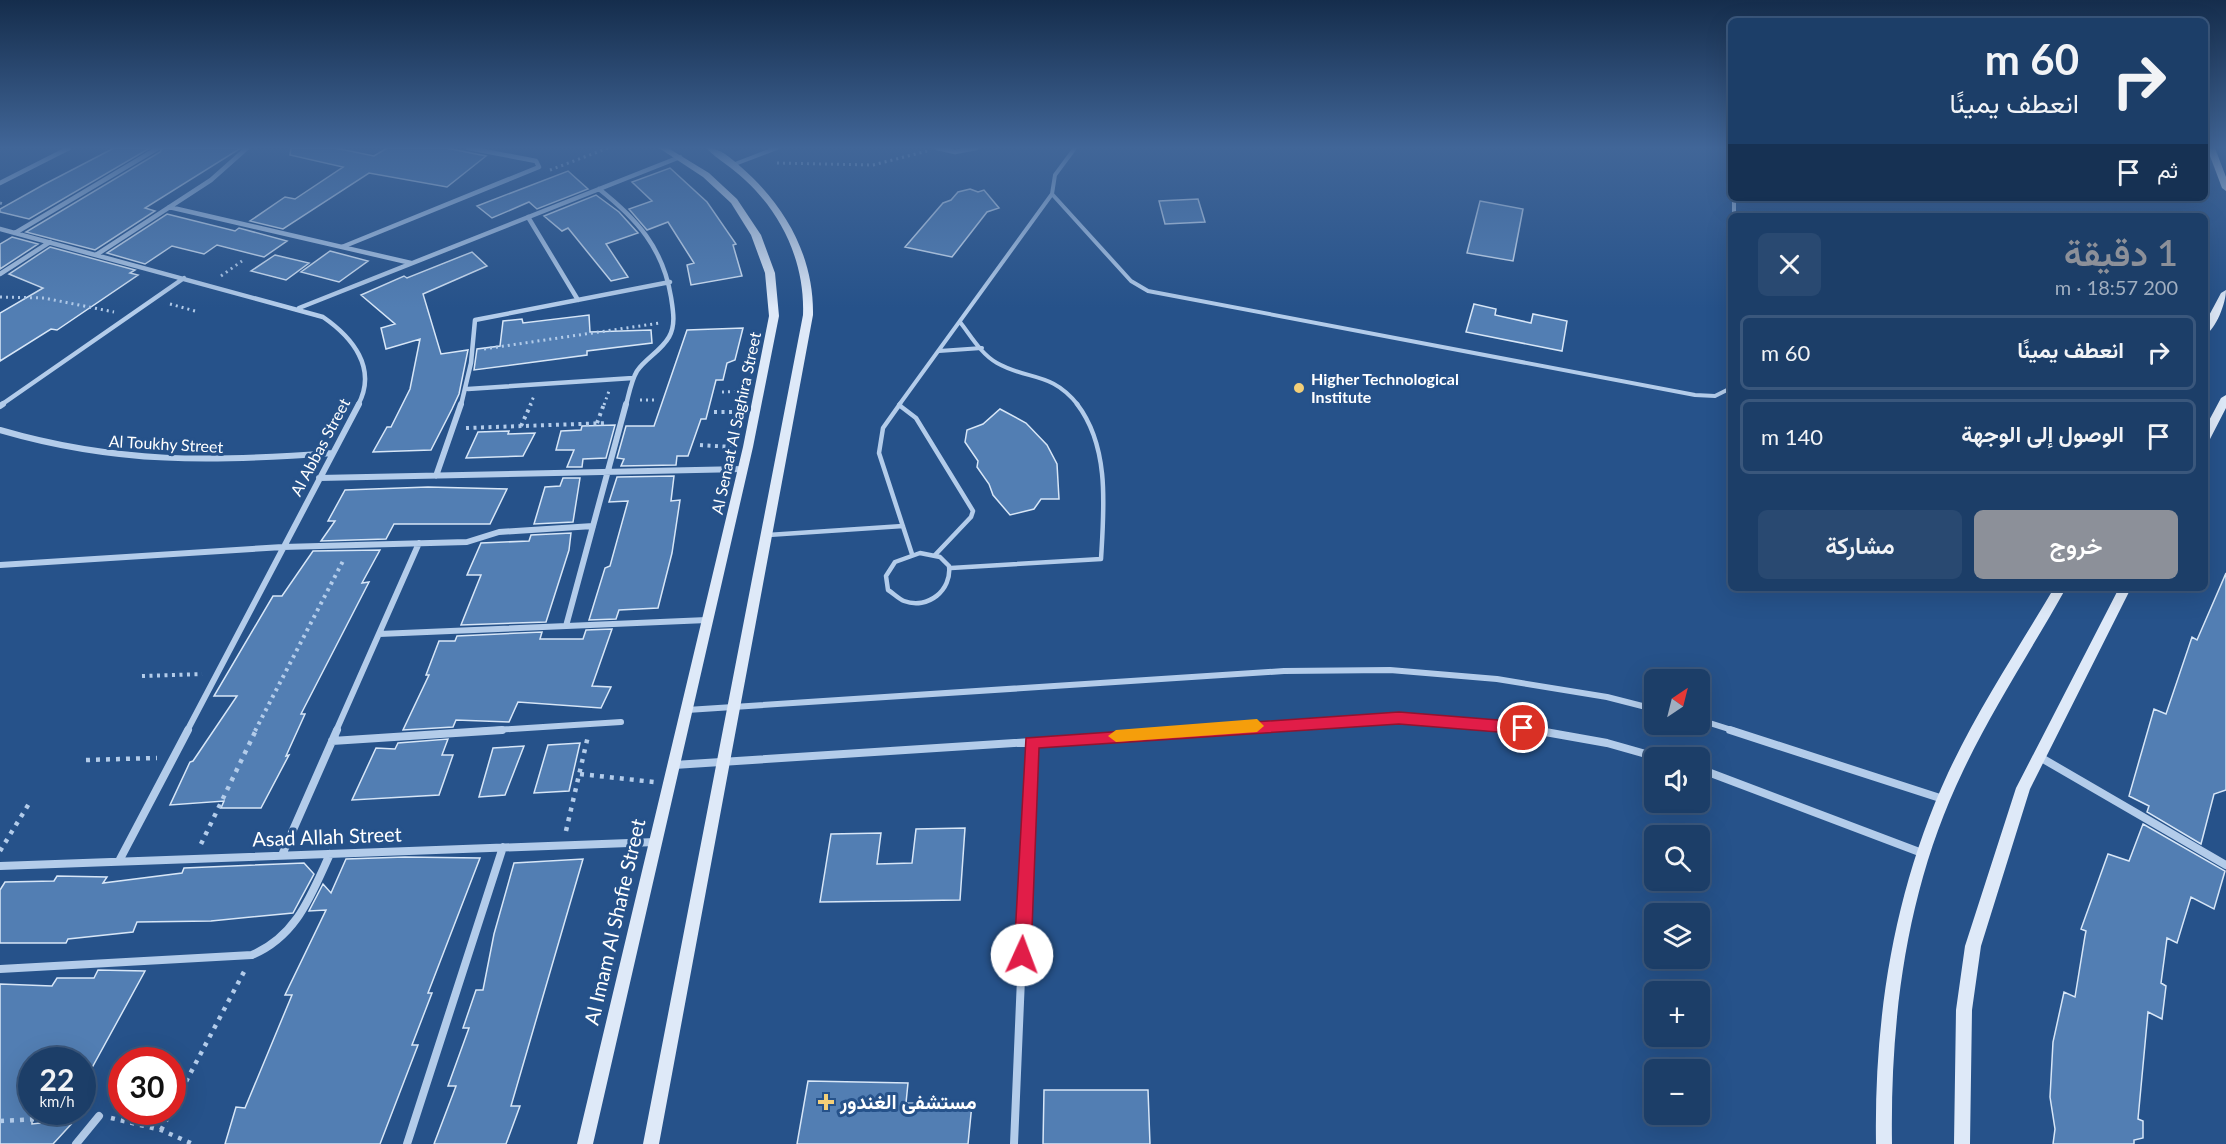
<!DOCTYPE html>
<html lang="ar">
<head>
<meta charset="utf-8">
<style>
  :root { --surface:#1c3e68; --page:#294971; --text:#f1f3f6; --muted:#a0aec0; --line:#3a577c; --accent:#8c9099 }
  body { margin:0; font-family:Lato,Vazirmatn,sans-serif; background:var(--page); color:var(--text); direction:rtl; height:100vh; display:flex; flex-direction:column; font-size:22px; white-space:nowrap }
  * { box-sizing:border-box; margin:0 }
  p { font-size:20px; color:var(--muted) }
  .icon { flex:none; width:33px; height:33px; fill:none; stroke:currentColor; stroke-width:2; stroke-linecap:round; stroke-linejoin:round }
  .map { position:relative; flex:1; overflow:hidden; direction:ltr }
  .panel { position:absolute; left:1728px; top:213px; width:480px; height:378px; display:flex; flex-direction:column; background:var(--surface); border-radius:9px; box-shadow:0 6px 24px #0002,0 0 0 2px var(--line); direction:rtl }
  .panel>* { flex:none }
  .hud { position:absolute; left:1728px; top:18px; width:480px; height:183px; border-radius:9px; box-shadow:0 6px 24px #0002,0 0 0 2px var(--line); direction:rtl; background:#1c3e68; color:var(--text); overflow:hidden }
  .needle { width:39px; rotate:35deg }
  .fabs { position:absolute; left:1644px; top:669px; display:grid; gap:12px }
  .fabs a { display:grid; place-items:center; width:66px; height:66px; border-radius:9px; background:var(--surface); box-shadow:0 6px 24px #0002,0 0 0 2px var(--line); font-size:30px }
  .speed { position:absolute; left:18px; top:1047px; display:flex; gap:12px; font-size:30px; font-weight:700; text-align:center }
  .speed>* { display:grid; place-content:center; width:78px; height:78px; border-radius:50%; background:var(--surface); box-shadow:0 6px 24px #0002,0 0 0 2px var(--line); line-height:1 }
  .speed small { font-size:15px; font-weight:400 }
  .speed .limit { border:9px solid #d22; background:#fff; color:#111 }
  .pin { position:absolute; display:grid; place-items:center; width:51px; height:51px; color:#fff; margin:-26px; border:3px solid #fff; border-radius:50%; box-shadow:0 2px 6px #0007 }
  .me { position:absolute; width:66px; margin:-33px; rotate:2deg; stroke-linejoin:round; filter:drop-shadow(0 0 4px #0008) }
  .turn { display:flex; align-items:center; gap:21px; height:126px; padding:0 30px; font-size:27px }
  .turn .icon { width:78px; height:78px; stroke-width:2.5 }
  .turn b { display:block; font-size:42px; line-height:51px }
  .then { display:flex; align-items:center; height:57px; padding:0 30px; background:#0003; gap:12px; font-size:22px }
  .round { display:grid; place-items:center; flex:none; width:63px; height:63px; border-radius:9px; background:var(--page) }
  .head { display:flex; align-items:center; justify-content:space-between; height:102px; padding:0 30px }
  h1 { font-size:36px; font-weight:600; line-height:45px; color:var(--accent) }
  .primary-button { display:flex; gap:12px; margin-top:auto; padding:12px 30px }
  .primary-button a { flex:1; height:69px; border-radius:9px; background:var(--accent); color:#fff; font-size:24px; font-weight:600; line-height:69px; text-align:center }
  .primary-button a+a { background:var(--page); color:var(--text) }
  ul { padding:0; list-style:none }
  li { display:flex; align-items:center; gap:18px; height:75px; margin:0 12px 9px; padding:0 18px; border:3px solid var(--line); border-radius:9px }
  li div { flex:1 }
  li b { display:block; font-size:22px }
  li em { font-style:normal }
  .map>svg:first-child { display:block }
</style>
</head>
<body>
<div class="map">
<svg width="2226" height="1144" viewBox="0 0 2226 1144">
  <rect width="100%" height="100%" fill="#26528a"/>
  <path fill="#527eb3" stroke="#d7e6f7" stroke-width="1.5" d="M114 148H150L29 219 0 212V209L43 185Z
    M162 148H241L145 208 155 211 95 250 26 232 160 152Z
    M291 148H335L374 156 387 148H446L486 156 447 187 369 173 283 229 250 221 285 197 295 199 343 167 290 155Z
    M670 168 707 202 736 244 733 245 742 276 691 285 687 265 694 263 668 222 647 230 629 209 652 201 632 182Z
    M568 171 588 189 537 209 529 202 492 218 477 206Z
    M970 189 978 192 984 190 999 208 987 212 952 257 905 247 943 203 951 200 958 192Z
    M596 195 619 212 638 233 606 244 628 277 611 281 568 228 562 231 544 216Z
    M1198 199 1205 222 1165 224 1159 201Z
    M1480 201 1523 209 1513 261 1467 253Z
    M167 214 235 231 239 228 287 241 264 257 217 245 204 254 172 246 145 264 107 253Z
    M12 237 38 244 0 269V244Z
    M50 247 135 270 130 273 138 275 57 330 51 329 0 361V313L43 288 9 274Z
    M330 251 368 261 339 282 301 272Z
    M472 252 487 266 423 294 441 354 468 350 459 394 452 409 431 450 373 452 387 427H391L410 389 420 339 386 349 381 328 395 324 361 295 404 276 407 278Z
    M275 255 309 263 286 280 251 271Z
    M1474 304 1496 309 1495 315 1531 323 1533 314 1567 321 1562 351 1466 332Z
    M589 315 590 332 651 330 652 343 587 351V355L474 370 477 349 500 346 503 321 522 319 523 323Z
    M743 328 735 360 727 363 723 380H716L706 419H701L688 456H677L676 465 621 466 624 459 617 458 626 426H654L687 330Z
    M1000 409 1026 423 1047 445 1057 464 1059 499H1041L1034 509 1010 515 993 495 989 484 977 467 978 461 965 442 967 430 983 424Z
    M615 425 606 458 583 459 582 467H567L574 450H556L561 431 581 430 582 426Z
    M509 431 508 434 535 433 523 456 466 458 478 432Z
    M674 476 671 501 680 500 672 553 658 608 619 610 616 619 589 620 605 568 610 566 628 501 609 502 617 477Z
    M563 478H580L573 522 534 524 545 487 560 486Z
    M428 487 507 489 490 524H394L386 539 321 541 335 521H328L345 490Z
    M571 533 569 550 546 622 461 625 481 575H467L481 543 529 541 531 535Z
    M380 550 362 583 369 582 301 714H305L286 756 289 755 261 808H221L224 801 170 805 190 762 193 761 237 696H214L273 596H282L313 551Z
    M2226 573V790L2214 794 2201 844 2147 812 2149 806 2129 796 2154 709 2166 714 2192 637 2197 640Z
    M612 629 592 686 611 687 601 708 518 702 509 722 456 720 453 727 403 730 429 675H426L439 641H455L457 636 542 632 540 639H583L586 630Z
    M448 739 442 755H453L439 795 352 800 376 748 395 749 398 743Z
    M580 743 569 791 534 793 548 745Z
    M524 746 505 795 479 797 493 748Z
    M2143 824 2225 871 2214 909 2191 897 2177 943 2167 938 2161 983 2166 986 2162 1019 2148 1012 2138 1119 2143 1121V1138L2134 1140V1144H2053L2055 1129 2050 1097 2053 1042 2064 992 2075 997 2085 936 2086 931 2081 929 2108 854 2129 861Z
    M965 828 960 900 820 902 831 834 881 833 877 864 912 863 916 829Z
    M405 857 480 858 428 993H432L412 1045H418L380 1144H225L236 1107 245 1108 292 995H285L326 910 309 911 323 884 331 893 346 859Z
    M583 859 511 1106H520L506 1144H434L456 1086H448L469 1028H463L476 990H483L494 934 514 863Z
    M304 863 314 874 293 913 211 921 137 922 133 932 68 939 66 943H0V890L5 882 54 881 57 876 107 877 103 883 182 873 184 868Z
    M98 970 145 971 82 1086V1060H32V1124L76 1119 53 1144H0V984L52 986 57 978H94Z
    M808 1081 908 1083 906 1103 972 1104 968 1144H797Z
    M1044 1090H1148L1150 1144H1043Z"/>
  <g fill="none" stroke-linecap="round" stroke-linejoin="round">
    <path stroke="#b3ccea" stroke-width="3" stroke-dasharray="2 4" stroke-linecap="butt" d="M777 163 873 165 927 151
      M550 170 608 148
      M0 203 3 204
      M221 276 242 261
      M0 297 44 298 114 312
      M170 304 195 311
      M484 349 660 323
      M722 392 745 391
      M640 400H656
      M530 405 534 396
      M604 405 609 391"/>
    <path stroke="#b3ccea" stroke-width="4" stroke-dasharray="3 4.5" stroke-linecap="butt" d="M714 412H740
      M597 423 604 404
      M521 426 531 404
      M466 428 608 423
      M700 445 732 447
      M142 676 202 674
      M255 731 344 559"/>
    <path stroke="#b3ccea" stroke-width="4.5" stroke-dasharray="4 6" stroke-linecap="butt" d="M86 760 157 758
      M580 774 654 782
      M566 831 588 736
      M201 844 256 730
      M0 851 30 802
      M172 1108 246 968
      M111 1118 161 1130 193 1144
      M0 1121 80 1117
      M161 1130 171 1112"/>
    <path stroke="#b3ccea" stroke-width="4" d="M1075 148 1055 175 1052 194 1131 281 1148 291 1695 395 1715 396 1729 389 1731 381
      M735 164 777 148
      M1734 198V216
      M960 322C971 336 981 354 997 363 1029 381 1051 371 1078 405
      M939 351 982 348
      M899 405 1052 194"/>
    <path stroke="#b3ccea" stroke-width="4.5" d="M900 404 883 428 879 453 912 554
      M899 405 916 418 973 511 971 517 935 555
      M768 535 903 526
      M920 553 940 557 949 566C952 590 928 610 904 601 899 599 893 593 888 590L886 576 895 562Z
      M951 568 1101 559C1104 508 1110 447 1077 404"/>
    <path stroke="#b3ccea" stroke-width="4.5" d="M937 148 955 152 976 148
      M0 183 69 148
      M599 189C637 219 663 248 671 297 673 310 676 325 669 337 661 351 646 358 637 371 631 381 629 394 626 405
      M169 207 411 263
      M528 217 578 300
      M0 229 323 317C352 337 378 368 358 405
      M15 233 158 148
      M342 247 539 167 536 161 468 148
      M96 255 211 180 247 148
      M0 274 50 242
      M299 308 680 157
      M468 389 633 378
      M1 405 184 278
      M461 405 471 363 475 320 670 282"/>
    <path stroke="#b3ccea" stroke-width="6" d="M0 406 3 404
      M0 430C116 464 214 462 333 453
      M436 476 461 404
      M319 478 743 469
      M0 565 283 547 467 542 499 532 593 526
      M566 626 626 404
      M379 634 707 620
      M687 710 1284 671 1390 670 1497 679 1607 697 1654 709
      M1700 720 1735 731
      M187 731 359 404
      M336 731 419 543
      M480 731 621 722
      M1194 731C1310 724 1427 710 1542 731"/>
    <path stroke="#b3ccea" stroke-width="8" d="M1534 730 1607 743 1660 758
      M1730 730 1943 799
      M332 741 502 730
      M2038 756 2226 865
      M674 765 1217 730
      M1700 769 1922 853
      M282 855 337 730
      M119 861 188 730
      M0 866 656 842
      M0 969 252 955C297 936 311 895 330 854
      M76 1144 99 1116
      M407 1144 503 847
      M1014 1144 1031 742"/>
    <path fill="#dee9f8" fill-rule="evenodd" d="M659 148H668L709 173 737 199 761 235 775 273 779 316 753 447 593 1144H577L743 447 769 316 765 273 751 235 731 203 703 177Z
      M706 148C719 147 731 158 741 167 785 205 814 256 813 315L659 1144H643L803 315C805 264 783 215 745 180 733 168 718 160 706 148Z
      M2207 148H2215L2226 177V191L2222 188Z
      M2226 290C2226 303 2216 329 2205 335V323L2221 293Z
      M2226 395V408L2209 441 2205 442V428L2221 398Z
      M2054 588H2066C2032 649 1993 708 1963 771 1907 887 1890 1016 1892 1144H1876C1874 1016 1894 890 1948 773 1978 709 2018 649 2054 588Z
      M2119 588H2131L2030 789 1981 946 1972 1010 1970 1144H1954L1956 1010 1965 946 2016 788Z"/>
  </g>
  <linearGradient id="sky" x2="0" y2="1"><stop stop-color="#152d4c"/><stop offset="0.48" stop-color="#416698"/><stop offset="1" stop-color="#416698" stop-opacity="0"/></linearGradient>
  <rect width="2226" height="308" fill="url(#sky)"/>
  <path fill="#e11d48" stroke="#92132f" stroke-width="1.5" d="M1399 712 1523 722 1530 728 1523 734 1399 724 1039 748 1031 955 1029 961 1022 963 1016 961 1014 955 1026 738Z"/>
  <path fill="#f59e0b" d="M1257 719 1264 726 1257 732 1116 742 1108 736 1116 730Z"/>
  <g fill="#f3cf78" stroke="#26528a" stroke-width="2">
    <circle cx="1299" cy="388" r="6"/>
    <path d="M823 1093h6v6h6v6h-6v6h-6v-6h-6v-6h6z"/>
  </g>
  <g text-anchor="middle" stroke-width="6" stroke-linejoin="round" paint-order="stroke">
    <g font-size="16" font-weight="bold" fill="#fff" stroke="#26528a" text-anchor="start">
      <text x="1311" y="385">Higher Technological<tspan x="1311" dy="18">Institute</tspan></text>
    </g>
    <g font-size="16" fill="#fff" stroke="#26528a">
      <text transform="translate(736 423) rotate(-78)" y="6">Al Senaat Al Saghira Street</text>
      <text transform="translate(166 444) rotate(3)" y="6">Al Toukhy Street</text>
      <text transform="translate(320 447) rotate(-62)" y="6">Al Abbas Street</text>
    </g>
    <g font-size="20" fill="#fff" stroke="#26528a">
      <text transform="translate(327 837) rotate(-2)" y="7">Asad Allah Street</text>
      <text transform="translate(615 922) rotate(-77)" y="7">Al Imam Al Shafie Street</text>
    </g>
    <g font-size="20" font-weight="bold" fill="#fff" stroke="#26528a" text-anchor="start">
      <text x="840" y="1109">مستشفى الغندور</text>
    </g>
  </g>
</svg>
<div class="fabs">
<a><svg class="needle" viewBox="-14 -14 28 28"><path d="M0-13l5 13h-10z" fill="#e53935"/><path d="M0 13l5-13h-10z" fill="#a0aec0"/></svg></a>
<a><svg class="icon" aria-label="sound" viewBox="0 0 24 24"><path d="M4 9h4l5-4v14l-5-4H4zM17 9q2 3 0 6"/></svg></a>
<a><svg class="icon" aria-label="search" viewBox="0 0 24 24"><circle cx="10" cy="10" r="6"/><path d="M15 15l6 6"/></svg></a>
<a><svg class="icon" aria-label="layers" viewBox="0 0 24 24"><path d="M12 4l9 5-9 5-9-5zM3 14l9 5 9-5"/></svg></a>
<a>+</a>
<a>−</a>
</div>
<div class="speed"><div>22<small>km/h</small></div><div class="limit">30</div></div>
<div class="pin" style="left:1523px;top:728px;background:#d93025"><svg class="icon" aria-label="arrive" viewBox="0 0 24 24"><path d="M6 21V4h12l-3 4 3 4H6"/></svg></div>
<svg class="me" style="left:1022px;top:955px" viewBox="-20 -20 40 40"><circle r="19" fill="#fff"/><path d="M0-13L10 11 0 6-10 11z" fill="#e11d48"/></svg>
<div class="hud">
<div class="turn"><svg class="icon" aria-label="right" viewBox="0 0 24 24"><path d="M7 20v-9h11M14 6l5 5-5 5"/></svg><div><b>60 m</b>انعطف يمينًا</div></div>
<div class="then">ثم<svg class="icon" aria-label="arrive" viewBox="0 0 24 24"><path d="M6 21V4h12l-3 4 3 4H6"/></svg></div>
</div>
<section class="panel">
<div class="head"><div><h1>1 دقيقة</h1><p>200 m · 18:57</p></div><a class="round"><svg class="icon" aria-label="close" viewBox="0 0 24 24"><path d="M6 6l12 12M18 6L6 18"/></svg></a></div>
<ul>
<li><svg class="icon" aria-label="right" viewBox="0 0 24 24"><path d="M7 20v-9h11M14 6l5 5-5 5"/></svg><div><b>انعطف يمينًا</b></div><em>60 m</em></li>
<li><svg class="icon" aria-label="arrive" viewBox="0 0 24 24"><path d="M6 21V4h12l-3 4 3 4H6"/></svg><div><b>الوصول إلى الوجهة</b></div><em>140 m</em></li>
</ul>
<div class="primary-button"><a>خروج</a><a>مشاركة</a></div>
</section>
</div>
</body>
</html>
